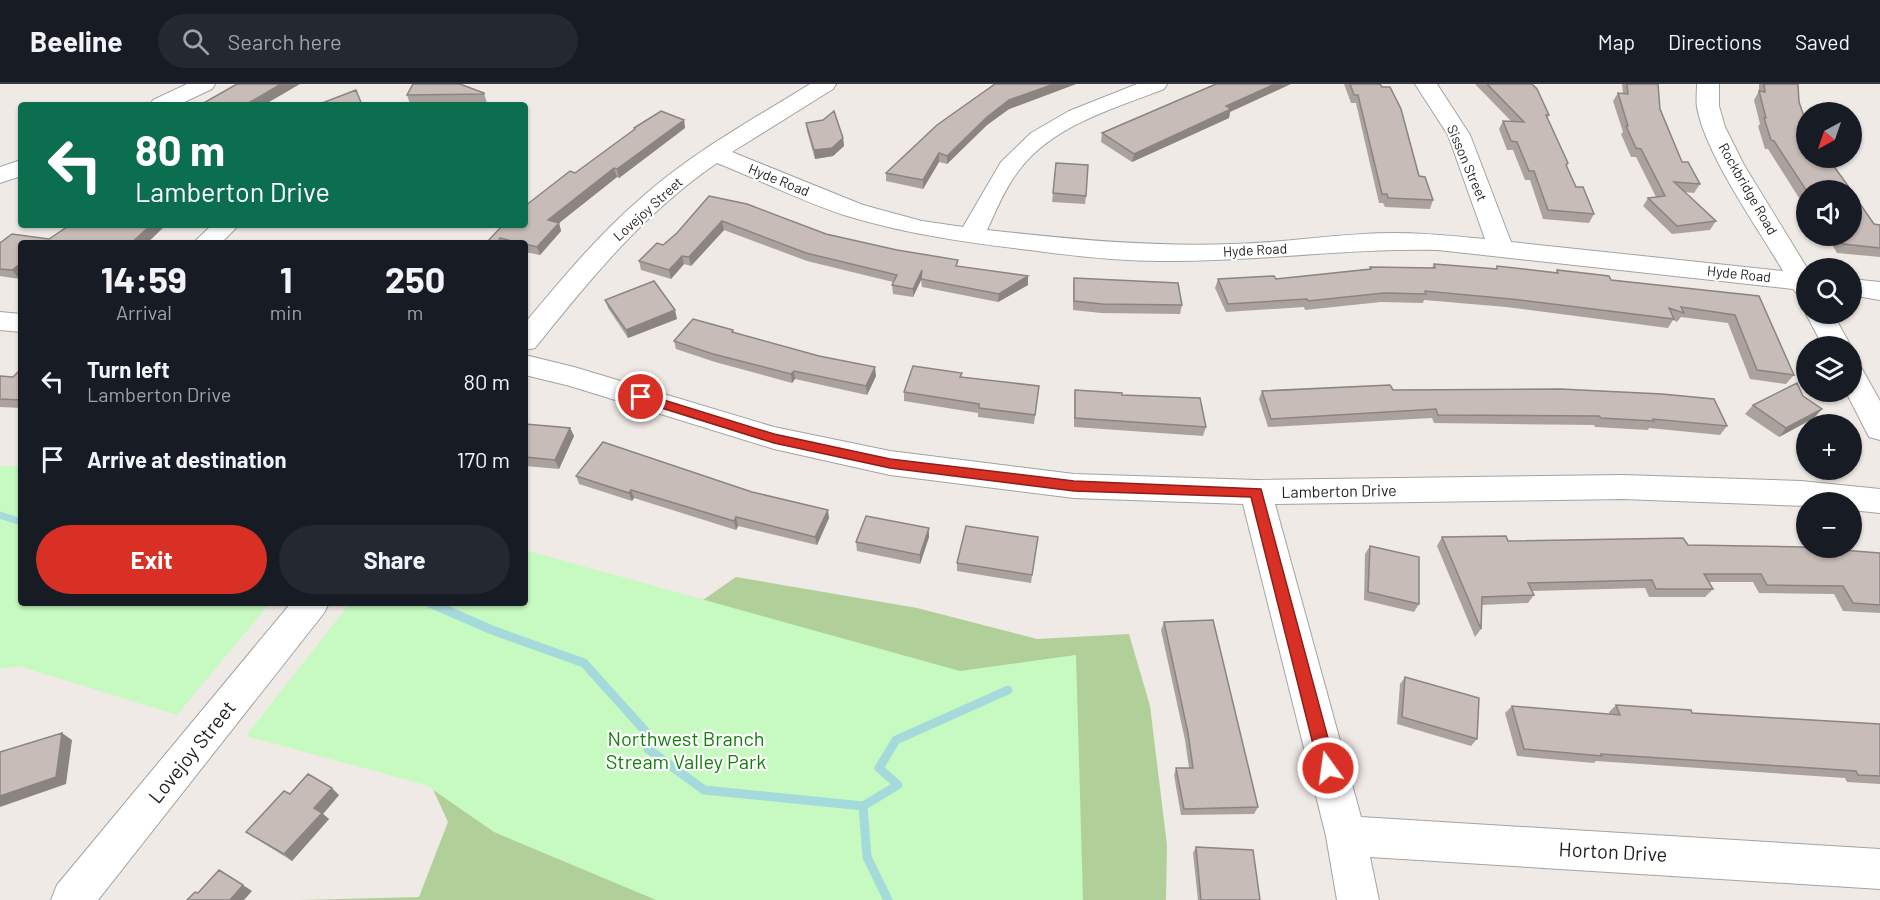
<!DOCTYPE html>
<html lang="en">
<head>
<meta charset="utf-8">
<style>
  :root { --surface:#171b24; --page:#242831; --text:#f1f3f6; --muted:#9ea1a6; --line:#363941; --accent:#d93025 }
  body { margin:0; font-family:Barlow,sans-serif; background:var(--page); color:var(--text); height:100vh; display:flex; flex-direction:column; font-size:22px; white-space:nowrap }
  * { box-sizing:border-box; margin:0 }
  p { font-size:20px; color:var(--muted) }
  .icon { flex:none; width:33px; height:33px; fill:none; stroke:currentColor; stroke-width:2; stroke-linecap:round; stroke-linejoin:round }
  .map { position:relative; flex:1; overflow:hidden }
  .side { position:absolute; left:18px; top:156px; width:510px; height:366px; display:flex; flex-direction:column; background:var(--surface); border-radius:6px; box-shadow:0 2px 4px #0004 }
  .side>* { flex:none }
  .hud { position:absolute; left:18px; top:18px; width:510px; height:126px; border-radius:6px; box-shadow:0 2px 4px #0004; background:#0b6e4f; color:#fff; overflow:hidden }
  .needle { width:39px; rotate:220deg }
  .buttons { position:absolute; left:1796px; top:18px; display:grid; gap:12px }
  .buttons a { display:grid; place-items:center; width:66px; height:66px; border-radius:50%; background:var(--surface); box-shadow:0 2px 4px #0004; font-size:30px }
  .pin { position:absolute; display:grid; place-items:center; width:51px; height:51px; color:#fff; margin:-26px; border:3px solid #fff; border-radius:50%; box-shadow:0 2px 6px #0007 }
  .me { position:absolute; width:66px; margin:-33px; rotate:346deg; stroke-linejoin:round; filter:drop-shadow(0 0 4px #0008) }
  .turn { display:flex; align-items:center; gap:21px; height:126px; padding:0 18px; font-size:27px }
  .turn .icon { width:78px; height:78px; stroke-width:2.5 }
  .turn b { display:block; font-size:42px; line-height:51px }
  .eta { display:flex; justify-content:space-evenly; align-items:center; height:102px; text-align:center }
  .eta b { font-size:36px; font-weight:700; line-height:42px }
  .button { display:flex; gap:12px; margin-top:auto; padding:12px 18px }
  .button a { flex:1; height:69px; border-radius:36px; background:var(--accent); color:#fff; font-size:24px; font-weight:700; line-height:69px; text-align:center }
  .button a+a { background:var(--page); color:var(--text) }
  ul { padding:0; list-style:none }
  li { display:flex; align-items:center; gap:18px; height:78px; padding:0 18px }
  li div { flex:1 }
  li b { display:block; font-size:22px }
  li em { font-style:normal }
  header { display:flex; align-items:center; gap:36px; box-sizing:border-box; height:84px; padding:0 30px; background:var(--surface); border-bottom:2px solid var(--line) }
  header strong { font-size:28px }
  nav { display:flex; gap:33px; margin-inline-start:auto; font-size:21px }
  .search { width:420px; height:54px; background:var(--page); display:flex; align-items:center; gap:15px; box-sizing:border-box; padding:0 21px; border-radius:33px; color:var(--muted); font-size:22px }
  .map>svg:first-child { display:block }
</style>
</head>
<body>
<header>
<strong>Beeline</strong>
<div class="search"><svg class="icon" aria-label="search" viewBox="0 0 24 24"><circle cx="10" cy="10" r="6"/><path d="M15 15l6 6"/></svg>Search here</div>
<nav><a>Map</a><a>Directions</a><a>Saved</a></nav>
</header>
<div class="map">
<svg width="1880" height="816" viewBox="0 0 1880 816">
  <rect width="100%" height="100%" fill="#efeae5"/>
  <path fill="#b1cf99" d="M736 493 917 524 1037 555 1129 550 1150 622 1167 761 1166 816H301L419 813 448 738 415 666 525 519 654 550Z"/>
  <path fill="#c6fac1" d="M0 382H21V519H270L177 631 19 582 0 585Z
    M525 466 960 587 1076 571 1083 816H656L494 748 426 701 246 652 350 519H525Z"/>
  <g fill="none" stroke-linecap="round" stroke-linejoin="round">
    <path stroke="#a5dadd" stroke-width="7" d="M0 431 21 438"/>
    <path stroke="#a5dadd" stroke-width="9" d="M430 519 492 546 584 579 647 649 648 665 704 706 863 722 867 773 888 816
      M863 722 898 701 879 684 896 656 1008 606"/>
    <g stroke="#a3a3a3" stroke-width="2">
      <path id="minor" d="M187 0H215L212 5 178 21H150L153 16Z
        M810 0H836L833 5 732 68 863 121 922 137 963 143 1001 78 1031 49 1069 27 1137 0H1167L1164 5C1113 25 1050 42 1017 89 1004 106 996 127 987 146 1069 155 1150 163 1233 160 1287 159 1340 149 1393 149 1424 149 1454 152 1485 155L1448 51 1415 0H1437L1470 51 1511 158 1783 187C1758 144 1705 70 1697 23 1696 16 1697 7 1697 0H1719V22L1725 43 1744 81 1807 184 1806 212 1797 210 1793 205 1438 166C1346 164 1254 178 1161 177 1118 177 1073 172 1030 166 968 159 907 150 847 132 803 118 760 96 717 79 644 129 590 195 535 264L525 266V239C561 196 597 152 640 115 691 69 752 36 810 0Z
        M21 76V92L0 99V83Z
        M212 141H239L221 159H193Z
        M1851 195 1880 198V216L1851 211Z
        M0 228 21 230V248L0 246Z
        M1806 230H1833L1851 262H1823Z
        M525 271 574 283 774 343 890 367 1074 390 1256 396 1623 391 1801 397 1880 405V429L1851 426V418H1806V422L1623 415 1275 420 1361 733 1880 765V805L1370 773 1379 816H1337L1326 752 1243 420 1074 414 890 391 774 365 570 302 525 291Z
        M1851 280 1861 283 1880 317V356L1869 353 1846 308H1851Z
        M291 519H329L324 529 98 816H51L57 801Z"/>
    </g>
    <use href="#minor" fill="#fff" fill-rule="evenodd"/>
  </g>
  <path fill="#aba29e" d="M995 0H1076L1009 25 987 41 947 80 939 78 923 105 886 97V89Z
    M1344 0H1380L1419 92 1433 116 1430 125 1385 123 1383 119H1379L1356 19H1351Z
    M1475 0H1532L1549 31 1547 35 1568 79 1567 82 1576 103 1594 130 1589 139 1543 135 1530 96H1525L1513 66H1507L1499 45 1503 37H1511Z
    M1622 0H1658L1660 25 1682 78 1700 100 1694 109 1684 108 1716 137 1710 146 1672 150 1643 122 1648 114 1656 113 1636 73H1631L1621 50 1623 48 1613 17 1618 9H1623Z
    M1759 0H1798L1806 106V125L1768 65H1765L1758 42 1760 40 1754 16 1759 7Z
    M484 9 487 19 410 20 407 11Z
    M1230 28 1229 34 1132 78 1101 58 1102 49Z
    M684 36 685 44 619 94 617 93 559 139 561 147 540 171 525 168V159H486L575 89 634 46V44Z
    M806 39 843 54 844 62 833 72 815 75 807 47Z
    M1056 79 1086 112 1085 120 1052 118Z
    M709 112 826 150 958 182 1028 192V201L998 218 922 203 921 196 913 213 893 210 892 201 893 198 807 177 724 146 691 182 684 180 671 195 641 186 639 177 663 161 677 149Z
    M1874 140 1880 141V173L1837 169 1827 152H1851Z
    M70 141H166L147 159H21V194L19 195 0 192V159L49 155Z
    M1434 180 1495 185 1497 182 1556 189 1557 186 1611 196 1759 212 1794 291 1786 300 1750 295 1728 239 1681 233 1677 238 1673 236 1668 244 1506 223 1424 216 1423 219 1381 218 1305 226 1304 223 1226 228 1215 204 1218 195H1276L1369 185 1370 183 1432 184Z
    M1074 194 1182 221 1180 230 1101 229 1073 226V203Z
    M605 216 677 235 628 254 608 224Z
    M733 246 734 249 876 292 867 311 795 295 792 299 715 278 676 265 674 257Z
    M21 285V324L0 323V292L13 293Z
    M962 293 1039 302 1034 340 978 333V329L904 317V308Z
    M1075 306 1122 311 1206 343 1203 352 1074 343V315Z
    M1393 306 1727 342 1720 351 1649 344 1648 346 1595 343 1594 341 1434 339 1432 334 1268 343 1259 315 1262 307Z
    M1803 312 1822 325 1814 334 1779 353 1745 330 1753 321Z
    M525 340 570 344 574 352 559 385 525 382Z
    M576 392 829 434 817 461 738 442 736 446 634 414 632 417 579 400Z
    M929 444V453L920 480 857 467 856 458Z
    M1038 453 1031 499 957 487V479Z
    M1442 453 1508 457 1688 461 1880 469V529L1843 527 1834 510 1759 509 1753 498H1709L1713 505 1705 513H1649L1645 504 1532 507 1534 511 1528 519 1481 521V545L1475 553 1437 462Z
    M1370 462 1419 520 1414 528 1364 516 1365 470Z
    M1164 538 1258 723 1254 730 1181 731 1174 691 1176 684H1189L1185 656 1161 546Z
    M1405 593 1477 655 1471 662 1397 640 1400 600Z
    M1616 621 1692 629 1880 640V700L1847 698 1845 694 1596 677 1594 679 1517 672 1505 629 1512 622 1609 630V628Z
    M339 711 323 730 329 735 292 777 255 754 246 748Z
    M1196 763 1260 816H1198L1193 769Z"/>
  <path fill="#8b8481" d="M281 0H300L264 21H245Z
    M1054 0H1076L1009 25 987 41 947 80V72L987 33 1009 16Z
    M1275 0H1291L1230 28 1229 34 1132 78 1134 70 1226 22Z
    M684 36 685 44 619 94 617 85Z
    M843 54 844 62 833 72 815 75 814 66Z
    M939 69V78L923 105V96Z
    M614 84 617 93 559 139 561 147 540 171 537 163 548 136Z
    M722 137 724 146 691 182 689 173Z
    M151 141H166L147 159H131Z
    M682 172 684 180 671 195 669 186Z
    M20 180 21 182V194L19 195 12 186Z
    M922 186 921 196 913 213V205Z
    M1028 192V201L998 218 999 210Z
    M675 226 677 235 628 254 626 246Z
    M875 283 876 292 867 311 866 302Z
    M794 287 795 295 792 299 791 290Z
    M1822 325 1814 334 1779 353 1786 344Z
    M570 344 574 352 559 385 555 376Z
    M631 406 634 414 632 417 629 409Z
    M828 426 829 434 817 461 815 453Z
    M736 433 738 442 736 446 734 437Z
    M929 444V453L920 480V471Z
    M62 649 72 656 66 700 0 723V712Z
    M332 704 339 711 323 730 329 735 292 777 284 770 314 724Z
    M243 801 252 807 244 816H230Z"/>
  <path fill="#c7bcb8" stroke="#8b8481" stroke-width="1.5" d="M237 0H281L245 21H200Z
    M413 0H460L484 9V10L407 11Z
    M995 0H1054L1009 16 987 33 947 72 939 69 923 96 886 89 937 41Z
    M1216 0H1275L1226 22 1231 25 1134 70 1102 49Z
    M1350 0H1380L1382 3H1390L1401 25 1419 92 1425 93 1433 116 1388 114 1387 110H1382L1358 11H1354Z
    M1487 0H1532L1537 5 1549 31H1546L1568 79 1566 81 1576 103H1583L1594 130 1548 126 1534 87H1529L1517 58 1511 57 1503 37 1524 38Z
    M1627 0H1658L1660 25 1682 78H1688L1700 100 1674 98 1716 137 1677 142 1648 114 1665 112 1641 65 1636 64 1626 42H1628L1618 9 1628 10Z
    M1764 0H1798L1799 18 1806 38V74H1828L1851 106H1806L1774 57 1771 56 1764 34H1766L1759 7 1765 8Z
    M356 6 362 21H317Z
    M661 27 684 36 617 85 614 84 548 136 559 139 537 163 525 160V159H520L500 154 498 159H486L503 141H525V122L570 87 575 89 635 45 634 44Z
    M834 27 843 54 832 64 814 66 806 39 823 36Z
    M1056 79 1088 81 1086 112 1053 109Z
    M1851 107 1874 140 1880 141V164L1843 160 1839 152H1851Z
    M709 112 747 120 826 150 897 166 958 176 956 182 1028 192 999 210 921 195 922 186 913 205 892 201 897 191 806 169 722 137 689 173 682 172 669 186 639 177 657 159 663 161 677 149Z
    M70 141H151L131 159H21V180H20L12 186 0 185V159L12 150 49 155Z
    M1434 180 1497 185V182L1558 189 1557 186 1609 192 1611 196 1759 212 1794 291 1757 286 1735 231 1681 223 1684 229 1669 224 1674 235 1511 215 1425 207 1426 210 1384 209 1308 217 1307 215 1228 220 1218 195 1274 192 1276 195 1371 185 1370 183 1435 184Z
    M1074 194 1178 199 1182 221 1102 220 1074 217Z
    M654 197 675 226 626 246 605 216Z
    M693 235 733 246 732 248 819 272 875 283 866 302 794 287 791 290 713 270 674 257Z
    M913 282 962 289 960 293 1039 302 1035 331 979 324V320L904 308Z
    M21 285V316L0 315V292L13 293Z
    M1797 299 1803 312 1822 325 1786 344 1753 321Z
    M1390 301 1393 306 1560 305 1662 310 1714 315 1727 342 1653 335 1654 337 1601 334 1599 332 1438 331 1436 325 1271 335 1262 307Z
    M1075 306 1122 309V311L1200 314 1206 343 1075 334Z
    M525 340 570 344 555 376 525 373Z
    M603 358 752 408 828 426 815 453 736 433 734 437 631 406 629 409 576 392Z
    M866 432 929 444 920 471 856 458Z
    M966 442 1038 453 1032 491 957 479Z
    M1506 452 1508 457 1683 454 1688 461 1803 463 1880 469V521L1853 519 1843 502 1767 501 1761 490H1704L1713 505H1656L1652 496 1528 499 1534 511 1482 513 1481 545 1442 453Z
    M1370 462 1419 473V520L1368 508Z
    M1213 536 1258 723 1184 725 1176 684H1193L1188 649 1164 538Z
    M1405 593 1479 614 1477 655 1402 633Z
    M1616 621 1691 626 1692 629 1880 640V692L1858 691 1856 687 1601 670 1602 672 1524 665 1512 622 1620 631Z
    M62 649 56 693 0 712V668Z
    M308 690 332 704 314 724 322 729 284 770 246 748 284 707 290 710Z
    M1196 763 1253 766 1260 816H1201Z
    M219 786 243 801 230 816H187L195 808 198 809Z"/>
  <path fill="#d93025" stroke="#8d1f18" stroke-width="1.5" d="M641 309 774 350 890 375 1074 397 1261 405 1336 684 1334 689 1328 691 1322 689 1319 684 1251 413 1074 407 890 384 774 359 636 316 634 313Z"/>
  <g text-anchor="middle" stroke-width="4.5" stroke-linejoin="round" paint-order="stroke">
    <g font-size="14" fill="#1f1f1f" stroke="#fff">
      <text transform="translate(1467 79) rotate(67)" y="5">Sisson Street</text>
      <text transform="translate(779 96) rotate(22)" y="5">Hyde Road</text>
      <text transform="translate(1748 105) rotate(60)" y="5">Rockbridge Road</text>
      <text transform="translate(648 125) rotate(-42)" y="5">Lovejoy Street</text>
      <text transform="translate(1255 166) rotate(-3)" y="5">Hyde Road</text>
      <text transform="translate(1739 190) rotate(6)" y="5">Hyde Road</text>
    </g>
    <g font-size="16" fill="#1f1f1f" stroke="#fff">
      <text transform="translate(1339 407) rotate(-1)" y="6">Lamberton Drive</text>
    </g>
    <g font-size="20" fill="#137e0b" stroke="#fff">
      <text x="686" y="662">Northwest Branch<tspan x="686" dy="23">Stream Valley Park</tspan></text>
    </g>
    <g font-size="20" fill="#1f1f1f" stroke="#fff">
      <text transform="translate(192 668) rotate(-51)" y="7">Lovejoy Street</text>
      <text transform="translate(1613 768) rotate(3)" y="7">Horton Drive</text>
    </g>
  </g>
</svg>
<div class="buttons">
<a><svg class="needle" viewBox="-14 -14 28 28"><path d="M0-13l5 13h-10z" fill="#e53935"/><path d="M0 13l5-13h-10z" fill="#9ea1a6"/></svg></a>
<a><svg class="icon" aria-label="sound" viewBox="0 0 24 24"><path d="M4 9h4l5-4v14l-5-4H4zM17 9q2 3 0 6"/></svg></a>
<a><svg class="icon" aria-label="search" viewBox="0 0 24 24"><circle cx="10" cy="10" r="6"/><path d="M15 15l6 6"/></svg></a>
<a><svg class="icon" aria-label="layers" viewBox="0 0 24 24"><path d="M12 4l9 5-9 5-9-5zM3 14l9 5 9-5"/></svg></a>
<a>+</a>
<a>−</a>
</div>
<div class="pin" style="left:641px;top:313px;background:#d93025"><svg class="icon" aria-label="arrive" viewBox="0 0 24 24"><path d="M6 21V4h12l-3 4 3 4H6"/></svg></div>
<svg class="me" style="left:1328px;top:684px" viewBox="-20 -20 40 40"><circle r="17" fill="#d93025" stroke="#fff" stroke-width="3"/><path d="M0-11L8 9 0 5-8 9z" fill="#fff"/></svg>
<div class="hud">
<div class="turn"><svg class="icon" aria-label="left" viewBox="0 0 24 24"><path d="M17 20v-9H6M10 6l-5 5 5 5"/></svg><div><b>80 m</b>Lamberton Drive</div></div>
</div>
<section class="side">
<div class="eta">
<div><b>14:59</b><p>Arrival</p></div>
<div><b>1</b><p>min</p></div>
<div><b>250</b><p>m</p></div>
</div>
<ul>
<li><svg class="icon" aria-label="left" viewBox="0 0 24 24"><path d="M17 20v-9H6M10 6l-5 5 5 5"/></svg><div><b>Turn left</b><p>Lamberton Drive</p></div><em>80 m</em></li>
<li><svg class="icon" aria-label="arrive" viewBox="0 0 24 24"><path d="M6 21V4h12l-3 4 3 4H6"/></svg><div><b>Arrive at destination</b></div><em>170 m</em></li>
</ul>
<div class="button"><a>Exit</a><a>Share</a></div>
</section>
</div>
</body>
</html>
